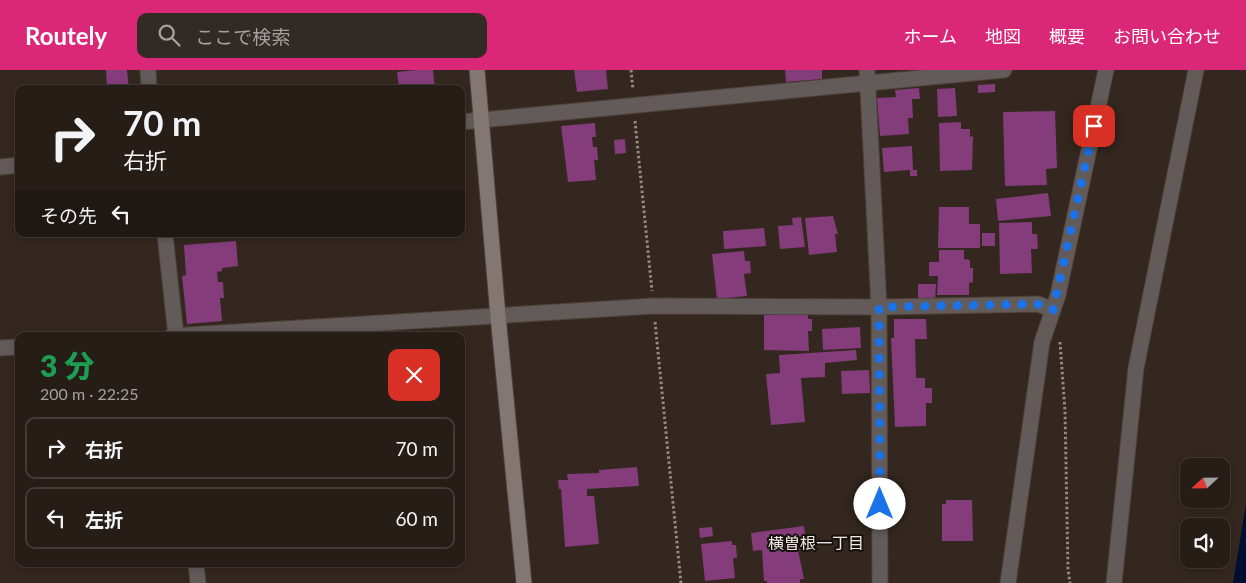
<!DOCTYPE html>
<html lang="ja">
<head>
<meta charset="utf-8">
<style>
  :root { --surface:#261d17; --page:#322a24; --text:#f1f3f6; --muted:#a4a2a1; --line:#423b36; --accent:#db2777 }
  body { margin:0; font-family:Lato,"Noto Sans JP",sans-serif; background:var(--page); color:var(--text); height:100vh; display:flex; flex-direction:column; font-size:19px; white-space:nowrap }
  * { box-sizing:border-box; margin:0 }
  p { font-size:16px; color:var(--muted) }
  .icon { flex:none; width:28px; height:28px; fill:none; stroke:currentColor; stroke-width:2; stroke-linecap:round; stroke-linejoin:round }
  .map { position:relative; flex:1; overflow:hidden }
  .panel { position:absolute; left:15px; top:262px; width:450px; height:235px; display:flex; flex-direction:column; background:var(--surface); border-radius:10px; box-shadow:0 2px 8px #0003,0 0 0 1px var(--line) }
  .panel>* { flex:none }
  .banner { position:absolute; left:15px; top:15px; width:450px; height:152px; border-radius:10px; box-shadow:0 2px 8px #0003,0 0 0 1px var(--line); background:#261d17; color:var(--text); overflow:hidden }
  .needle { width:32px; rotate:248deg }
  .fabs { position:absolute; left:1180px; top:388px; display:grid; gap:10px }
  .fabs a { display:grid; place-items:center; width:50px; height:50px; border-radius:10px; background:var(--surface); box-shadow:0 2px 8px #0003,0 0 0 1px var(--line); font-size:25px }
  .pin { position:absolute; display:grid; place-items:center; width:42px; height:42px; color:#fff; margin:-21px; border-radius:10px; box-shadow:0 2px 8px #0006 }
  .me { position:absolute; width:55px; margin:-28px; rotate:0deg; stroke-linejoin:round; filter:drop-shadow(0 0 4px #0008) }
  .turn { display:flex; align-items:center; gap:18px; height:105px; padding:0 25px; font-size:22px }
  .turn .icon { width:65px; height:65px; stroke-width:2.5 }
  .turn b { display:block; font-size:35px; line-height:42px }
  .then { display:flex; align-items:center; height:48px; padding:0 25px; background:#0003; gap:10px; font-size:19px }
  .round { display:grid; place-items:center; flex:none; width:52px; height:52px; border-radius:10px; background:var(--page) }
  .summary { display:flex; align-items:center; justify-content:space-between; height:85px; padding:0 25px }
  h1 { font-size:30px; font-weight:800; line-height:38px; color:#1e9e55 }
  ul { padding:0; list-style:none }
  li { display:flex; align-items:center; gap:15px; height:62px; margin:0 10px 8px; padding:0 15px; border:2px solid var(--line); border-radius:10px }
  li div { flex:1 }
  li b { display:block; font-size:19px }
  li em { font-style:normal }
  header { display:flex; align-items:center; gap:30px; box-sizing:border-box; height:70px; padding:0 25px; background:var(--accent); color:#fff }
  header strong { font-size:24px }
  nav { display:flex; gap:28px; margin-inline-start:auto; font-size:18px }
  .search { width:350px; height:45px; background:var(--page); display:flex; align-items:center; gap:12px; box-sizing:border-box; padding:0 18px; border-radius:10px; color:var(--muted); font-size:19px }
  .map>svg:first-child { display:block }
</style>
</head>
<body>
<header>
<strong>Routely</strong>
<div class="search"><svg class="icon" aria-label="search" viewBox="0 0 24 24"><circle cx="10" cy="10" r="6"/><path d="M15 15l6 6"/></svg>ここで検索</div>
<nav><a>ホーム</a><a>地図</a><a>概要</a><a>お問い合わせ</a></nav>
</header>
<div class="map">
<svg width="1246" height="513" viewBox="0 0 1246 513">
  <rect width="100%" height="100%" fill="#33271f"/>
  <path fill="#000e32" d="M1246 434V513H1233Z"/>
  <path fill="#843c7b" d="M106 0H127L129 19H107Z
    M417 0H433L435 19H399L397 2Z
    M574 0H606L608 19 577 22Z
    M785 0H822V9L786 12Z
    M995 14V22L978 23V15Z
    M919 18 920 29H912L913 48H908L909 64 880 66 877 28 896 27 895 20Z
    M955 18 957 46 938 47 937 19Z
    M1055 41 1057 98 1046 99 1047 115 1005 116 1003 42Z
    M961 52V59H970V67L973 66 972 100 940 101 939 53Z
    M595 53 596 67H592L593 77H597L598 90H594L596 110 568 112 561 56Z
    M625 69 626 83 615 84 614 70Z
    M912 76 913 100H917V106H910V100L884 102 882 78Z
    M1048 123 1051 146 998 151 996 129Z
    M939 137H969V154H980V178H938Z
    M833 146 838 164H835L837 182 809 185 805 148Z
    M801 147 805 177 780 179 778 156 793 155 792 148Z
    M1032 152V164H1037L1038 179H1031L1032 203 1000 204 999 153Z
    M764 158 766 176 724 179 723 161Z
    M982 163H995V176H982Z
    M236 171 238 196 222 198V201L217 202 218 212H223L224 228H220L222 251 187 254 182 206 186 205 184 175Z
    M939 180H964V189L970 190V198H973V212L969 213V225H937L938 206H929V192H939Z
    M744 181 745 191H750L751 203 744 204 747 226 717 229 712 184Z
    M918 214H936L935 233 918 232Z
    M764 243H808V249H812V261H808L809 281 764 280Z
    M894 249H926L927 269H915L916 308H925V318H932V333H926V356L895 357 891 268H894Z
    M860 257 861 278 823 280 822 259Z
    M856 280 857 290 825 293V307L801 308 805 352 771 355 766 304 780 303 779 285Z
    M869 300 870 323 842 324 841 301Z
    M637 397 639 416 587 419V426H594L599 474 565 477 561 419H559L558 410H568L567 404 599 403V400Z
    M946 430H972L973 471H942V434H946Z
    M804 456 807 478 798 480 804 509H800V513H767V511H764L762 480 753 481 751 463Z
    M712 457 713 466 700 468 699 458Z
    M732 471V475H736L737 488H733L735 508 705 511 701 474Z"/>
  <g fill="none" stroke-linecap="round" stroke-linejoin="round">
    <g stroke="#4e423a" stroke-width="17">
      <path id="street" d="M148 0 149 19
        M867 0 879 237 880 513
        M461 52 1004 0
        M0 97 19 95
        M165 164 176 266
        M172 266 653 236 879 237 1038 234 1053 240
        M0 278 19 277
        M196 494 198 513
        M1008 513 1042 272 1058 225 1106 0
        M1114 513 1136 298 1196 0"/>
    </g>
    <g stroke="#4e423a" stroke-width="17">
      <path id="secondary" d="M477 0 498 246 524 513"/>
    </g>
    <path stroke="#958a84" stroke-width="3" stroke-dasharray="2.5 2.5" stroke-linecap="butt" d="M631 0 633 20
      M635 51 652 221
      M655 252 681 513
      M1060 272 1065 341 1068 499 1070 513"/>
    <use href="#street" stroke="#635b59" stroke-width="15"/>
    <use href="#secondary" stroke="#837774" stroke-width="15"/>
  </g>
  <g fill="none" stroke-linecap="round" stroke-linejoin="round">
    <path stroke="#1a73e8" stroke-width="9" stroke-dasharray="0 16.2" d="M880 434 879 237 1038 234 1053 240 1094 56"/>
  </g>
  <g text-anchor="middle" stroke-width="4" stroke-linejoin="round" paint-order="stroke">
    <g font-size="16" fill="#f1e8e3" stroke="#16110e">
      <text x="816" y="479">横曽根一丁目</text>
    </g>
  </g>
</svg>
<div class="fabs">
<a><svg class="needle" viewBox="-14 -14 28 28"><path d="M0-13l5 13h-10z" fill="#e53935"/><path d="M0 13l5-13h-10z" fill="#a4a2a1"/></svg></a>
<a><svg class="icon" aria-label="sound" viewBox="0 0 24 24"><path d="M4 9h4l5-4v14l-5-4H4zM17 9q2 3 0 6"/></svg></a>
</div>
<div class="pin" style="left:1094px;top:56px;background:#d93025"><svg class="icon" aria-label="arrive" viewBox="0 0 24 24"><path d="M6 21V4h12l-3 4 3 4H6"/></svg></div>
<svg class="me" style="left:880px;top:434px" viewBox="-20 -20 40 40"><circle r="19" fill="#fff"/><path d="M0-13L10 11 0 6-10 11z" fill="#1a73e8"/></svg>
<div class="banner">
<div class="turn"><svg class="icon" aria-label="right" viewBox="0 0 24 24"><path d="M7 20v-9h11M14 6l5 5-5 5"/></svg><div><b>70 m</b>右折</div></div>
<div class="then">その先<svg class="icon" aria-label="left" viewBox="0 0 24 24"><path d="M17 20v-9H6M10 6l-5 5 5 5"/></svg></div>
</div>
<section class="panel">
<div class="summary"><div><h1>3 分</h1><p>200 m · 22:25</p></div><a class="round" style="background:#d93025;color:#fff"><svg class="icon" aria-label="close" viewBox="0 0 24 24"><path d="M6 6l12 12M18 6L6 18"/></svg></a></div>
<ul>
<li><svg class="icon" aria-label="right" viewBox="0 0 24 24"><path d="M7 20v-9h11M14 6l5 5-5 5"/></svg><div><b>右折</b></div><em>70 m</em></li>
<li><svg class="icon" aria-label="left" viewBox="0 0 24 24"><path d="M17 20v-9H6M10 6l-5 5 5 5"/></svg><div><b>左折</b></div><em>60 m</em></li>
</ul>
</section>
</div>
</body>
</html>
